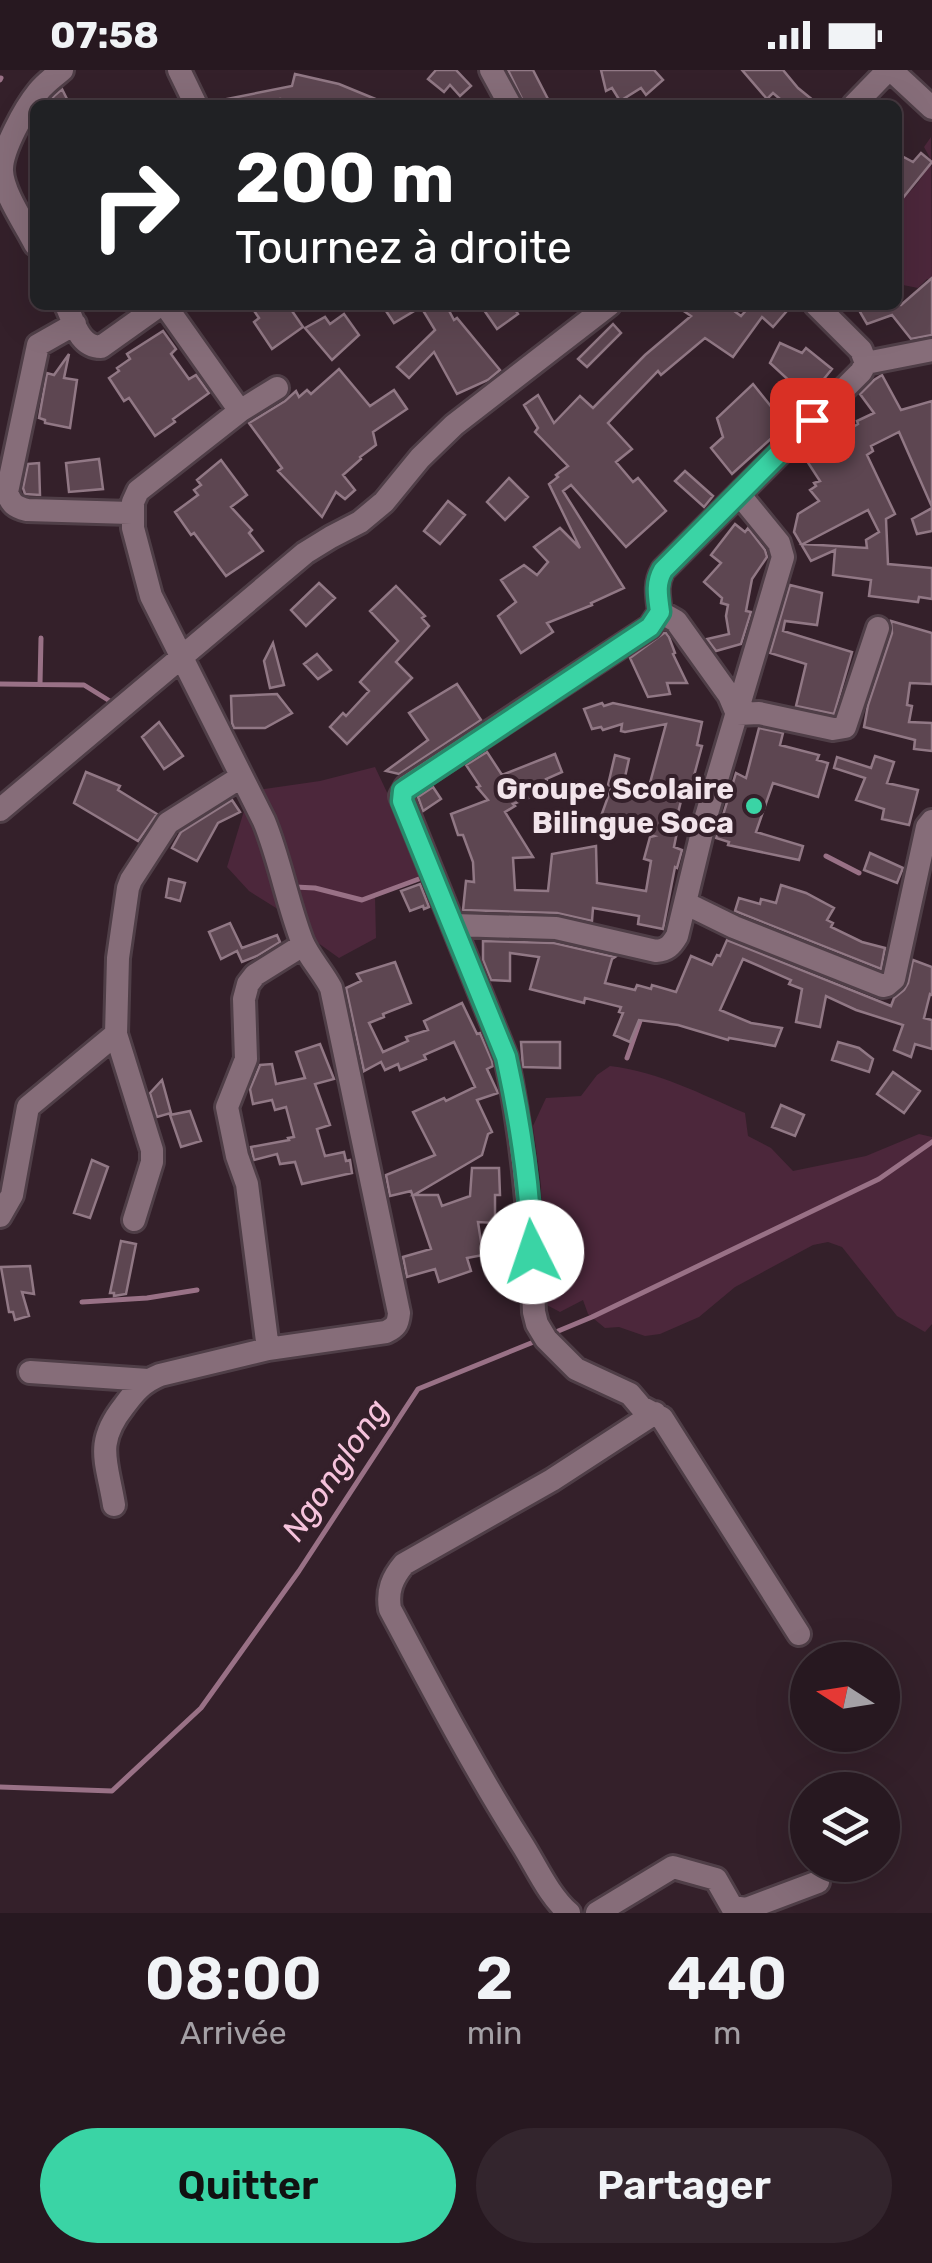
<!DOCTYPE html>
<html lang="fr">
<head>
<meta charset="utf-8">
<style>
  :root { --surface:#271820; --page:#33252d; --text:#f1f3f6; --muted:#a4a0a5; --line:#43373e; --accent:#3ad4a5 }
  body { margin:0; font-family:Rubik,sans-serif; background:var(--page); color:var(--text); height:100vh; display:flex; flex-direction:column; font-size:38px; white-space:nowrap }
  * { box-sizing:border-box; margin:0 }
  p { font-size:32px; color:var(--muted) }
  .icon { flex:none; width:55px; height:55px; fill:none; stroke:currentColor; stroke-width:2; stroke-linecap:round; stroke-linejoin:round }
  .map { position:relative; height:1843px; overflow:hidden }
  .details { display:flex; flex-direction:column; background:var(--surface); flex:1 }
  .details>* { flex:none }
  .banner { position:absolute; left:30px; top:30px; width:872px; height:210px; border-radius:15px; box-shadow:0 10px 40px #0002,0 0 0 2px var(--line); background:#202124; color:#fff; overflow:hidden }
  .needle { width:65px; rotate:282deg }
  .tools { position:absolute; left:790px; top:1572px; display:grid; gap:20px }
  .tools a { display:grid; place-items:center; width:110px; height:110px; border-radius:50%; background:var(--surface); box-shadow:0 10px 40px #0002,0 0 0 2px var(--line); font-size:50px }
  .pin { position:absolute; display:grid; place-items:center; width:85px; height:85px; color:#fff; margin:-42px; border-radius:20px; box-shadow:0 5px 15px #0006 }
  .me { position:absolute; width:110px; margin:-55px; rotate:356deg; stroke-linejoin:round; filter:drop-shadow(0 0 8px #0008) }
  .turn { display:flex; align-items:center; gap:35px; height:210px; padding:0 40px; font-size:45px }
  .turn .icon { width:130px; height:130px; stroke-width:2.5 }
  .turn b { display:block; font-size:70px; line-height:85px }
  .eta { display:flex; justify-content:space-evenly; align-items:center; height:170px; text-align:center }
  .eta b { font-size:60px; font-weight:600; line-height:70px }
  .button { display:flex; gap:20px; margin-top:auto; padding:20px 40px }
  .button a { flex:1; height:115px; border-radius:60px; background:var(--accent); color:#111; font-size:40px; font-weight:600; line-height:115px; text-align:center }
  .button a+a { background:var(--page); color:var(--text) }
  .status { display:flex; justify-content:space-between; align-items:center; height:70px; padding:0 50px; background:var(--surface); direction:ltr }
  .status svg { height:28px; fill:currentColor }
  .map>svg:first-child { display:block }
</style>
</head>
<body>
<div class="status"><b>07:58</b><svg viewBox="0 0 49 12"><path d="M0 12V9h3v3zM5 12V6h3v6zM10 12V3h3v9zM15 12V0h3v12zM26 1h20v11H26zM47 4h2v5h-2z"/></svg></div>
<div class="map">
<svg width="932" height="1843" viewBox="0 0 932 1843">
  <rect width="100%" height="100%" fill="#34202a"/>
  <path fill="#4c273b" d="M931 67 932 209H927L918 218 903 215 898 220V133C912 121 925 107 930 88L924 77Z
    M375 697 426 805 375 826 376 868 339 888 307 865 297 851 249 821 227 797 250 721 320 711Z
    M610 996C660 1002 700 1024 745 1043L748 1066 771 1078 793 1101 866 1086 919 1064 932 1067V1254L925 1262 897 1246 842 1177 828 1172 813 1175 735 1217 699 1247 660 1264 645 1266 619 1257 605 1258 588 1244 583 1230 560 1242 543 1233 541 1115 533 1056 546 1028 581 1026 597 1005Z"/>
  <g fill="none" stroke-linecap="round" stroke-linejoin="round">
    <path stroke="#997186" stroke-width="5" d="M0 10 1 8
      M0 614 84 615 113 633
      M40 614 41 568
      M826 786 859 803
      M295 817 315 818 362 830 427 806
      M627 988 640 951
      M82 1232 147 1228 197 1220
      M551 1264 592 1247 879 1109 932 1072
      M0 1717 112 1721 201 1638 299 1501 418 1319 541 1269"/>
  </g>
  <path fill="#5d4651" stroke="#917885" stroke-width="2.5" fill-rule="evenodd" d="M436 0H456L471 16 460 26 450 15 444 22 428 9Z
    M508 0H533L551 35H525Z
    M601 0H654L663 10 646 25 641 18 620 31 612 18 606 21Z
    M742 0H783L798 18 819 35H787L773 23 767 29Z
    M295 4 339 14 390 35H308L281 29 282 35H228L227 29 292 16Z
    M62 19 70 35H47L54 26Z
    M921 83 932 92 898 134V84L913 92Z
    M932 208V265L911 269 892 245 867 254 856 235H901Z
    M250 235H288L303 257 272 279 254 252 259 248Z
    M382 235H446L454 250 457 248 500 300 488 310 457 324 434 282 409 308 397 297 435 260 421 237 394 253Z
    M492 235H512L518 244 497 259 484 240Z
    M675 235H726L741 246 749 237 747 235H792L773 257 762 247 733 287 705 268 661 305 658 301 608 353 632 379 616 392 633 412 638 408 666 441 626 477 571 415 563 421 624 518 591 533 592 535 547 553 553 562 521 583 498 546 516 532 501 510 524 495 537 505 548 492 534 477 560 458 580 478 549 414 558 407 556 405 568 396 535 362 538 358 524 335 538 325 554 353 580 326 593 338 645 285 691 246Z
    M344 244 359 265 332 290 305 258 325 247 330 254Z
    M613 254 621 263 587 297 578 289Z
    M163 261 176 279 171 284 189 309 196 305 209 323 173 349 175 352 155 366 129 328 124 331 109 308 119 301 117 298 130 289 127 284Z
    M780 273 802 283 806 278 832 299 823 310 828 314 808 333 805 331 807 327 770 293Z
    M69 284 64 308 77 310 70 358 45 353V350L39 348 47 303 54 305Z
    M339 299 370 336 394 320 407 339 373 362 376 375 360 387 361 389 343 405 355 420 345 429 336 422 322 447 278 401 282 398 249 353 285 331 296 321 299 327 307 320 311 324Z
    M882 305 901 340 932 331V437L899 362 871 376 873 381 867 385 895 444 886 449 888 494 932 498V529L919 527 918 532 869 526 871 510 833 505 835 480 811 491 794 462 798 444 819 431 810 420 816 416 814 413 820 411 807 391 831 374 828 369 838 363 840 365 858 354 857 351 874 343 860 324 874 310ZM868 440 879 462 866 470 867 478 803 474Z
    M753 314 786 355 732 404 711 378 723 367 717 348Z
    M99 389 103 419 69 422 66 393Z
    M221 390 247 425 231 437 252 460 249 463 263 481 226 506 194 463 191 465 175 442 198 425 194 420 201 415 197 410Z
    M39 393 40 425 25 424 23 418 28 394Z
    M685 401 713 426 704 437 675 411Z
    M509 408 528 427 505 450 487 432Z
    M448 431 465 445 440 474 424 461Z
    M932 438V461L917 464 912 449Z
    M735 454 745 462 748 458 765 480 767 487 752 509 746 541 751 542 741 574 716 581 707 569 729 564 726 546 728 535 721 533 722 528 704 512 721 493 711 485Z
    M319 513 335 528 306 556 291 540Z
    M790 515 822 523 821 530 817 555 785 551 783 561 852 582 834 644 796 636 806 594 770 583Z
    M396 516 425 546 422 548 429 556 396 592 412 608 347 674 330 657 343 643 346 646 369 621 360 612 398 571 370 541Z
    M891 551 932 563V614L910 613 907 635 912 636 909 652 932 653V681L914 679 915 670 864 657 868 635 892 563Z
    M664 563H666L669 567 675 583 673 584 687 613H667L670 624 648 627 630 588Z
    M273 573 284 615 270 618 264 591Z
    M317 584 331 600 318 609 304 594Z
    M457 614 481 650 399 704 386 701 428 670 409 643Z
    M277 624 292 643 265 658H234L232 653 231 626Z
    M602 633 604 636 613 633 702 652 697 675 702 676 688 728 682 727 676 751 679 752 674 777 682 780 677 798 675 797 663 859 638 854 639 846 593 838 592 851 557 843 463 840 466 811 474 812 473 792 463 765H458L451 744 488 730 477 717 480 716 466 695 487 682 502 705 555 684 562 702 546 709 548 713 525 722 528 728 513 734 515 736 505 742 533 787 513 788 515 820 548 821 552 784 596 776 597 813 646 821 651 791 644 789 650 767 654 766 600 749 612 716 608 715 615 685 629 689 623 716 647 724 666 654 625 662 621 661 622 654 603 660 601 657 592 659 584 639Z
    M159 652 183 686 164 699 142 667Z
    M759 658 783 663 780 675 819 685 817 690 828 693 818 727 773 713 756 762 803 776 799 790 728 775 729 772 716 768 736 703 746 708Z
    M875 686 894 692 887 713 918 720 909 755 882 749 884 739 856 730 865 708 834 698 837 687 871 698Z
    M86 702 120 716 118 720 157 744 138 771 74 733Z
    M433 717 441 729 423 741 418 727Z
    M232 730 240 742 218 753 197 791 172 778 181 762Z
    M870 783 903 798 897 813 864 800Z
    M169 809 185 813 180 831 166 827Z
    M420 814 429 837 424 839 423 836 410 841 401 821Z
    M781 815 806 823 834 838 827 850 833 853 831 857 862 872 885 878 881 899 735 841 739 828 760 834 761 829 776 833Z
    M230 853 242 878 277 865 280 872 257 886 242 892 237 881 221 889 209 862Z
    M727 870 891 936 894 928 904 920 908 913 913 890 932 897V925L930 924 924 948 932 950V979L915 974 911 987 894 980 903 955 856 940 826 926 820 957 796 952 802 919 789 914 791 910 743 889 720 940 751 953 782 958 775 976 729 968 728 970 678 955 639 950 630 972 614 965 623 943 619 942 621 937 585 928 584 933 530 919 539 887 510 883V911L491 910 483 890V871L554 873 615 887 612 889 605 913 635 920 637 915 651 919 652 915 676 922 691 886 712 895 717 885 720 886Z
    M395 892 411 933 383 944 384 947 369 953 383 982 408 971 406 967 428 960 424 951 462 933 477 964 480 963 492 991 493 996 487 999 498 1023 477 1030 492 1062 488 1064 482 1085 414 1125H438L442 1136 470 1126 472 1098H499L500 1125H495V1153L478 1152 483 1185 467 1188 471 1201 439 1212 435 1199 407 1207 403 1187 431 1179 411 1121 390 1126 386 1105 435 1085 413 1042 444 1028 446 1031 475 1017 454 972 424 985 426 989 400 1000 398 994 385 1000 381 992 364 1001 346 918 361 911 357 904Z
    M521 972H560V998L523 997Z
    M838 972 859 978 873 989 869 1002 832 990Z
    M320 974 334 1009 315 1014 330 1055 317 1059 325 1086 344 1082 346 1091 350 1090 352 1103 302 1114 295 1092 280 1094 277 1084 254 1090 251 1077 289 1070 288 1068 294 1067 286 1037 275 1040 272 1030 253 1034 250 1019 260 995 272 994 276 1014 305 1008 296 982Z
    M893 1002 920 1021 904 1043 877 1024Z
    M162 1010 171 1043 157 1047 150 1023Z
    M781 1035 804 1045 795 1066 772 1057Z
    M190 1041 201 1071 181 1077 170 1045Z
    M92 1090 108 1097 90 1148 74 1143Z
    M121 1171 136 1174 126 1224 114 1226V1223H110Z
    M30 1196 34 1224 22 1222 29 1246 15 1250 13 1242H9L1 1197Z"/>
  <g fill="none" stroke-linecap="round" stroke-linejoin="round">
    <g stroke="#4f3e47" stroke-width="28">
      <path id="minor" d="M179 0 196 35
        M491 0 510 35
        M891 0 932 38
        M854 35 888 0
        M35 174C25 154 3 123 2 101 1 81 25 38 38 22 45 13 54 7 62 0
        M66 235C74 252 79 277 101 277L160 235
        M165 235 240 341
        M816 235 861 280 866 293
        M75 254 38 275 7 422C11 434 15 437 27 440L131 443
        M660 542 676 551 729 625 737 644
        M737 644 759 643 833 659 845 657 878 558
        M0 740 305 483 331 467 360 452 384 432 420 388 454 355 609 235
        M685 833 734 857 883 916 887 915 894 909 927 757 932 751
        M454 855 556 858 656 881C667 880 671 876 677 866L705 750 783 487 779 473 739 424
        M0 1146 12 1125 28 1037 116 964
        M134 1150 152 1092V1080L116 964 118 888 128 818 131 810 168 753 241 707
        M268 1279 247 1114 237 1086 227 1037 246 989 244 929 248 914 255 905 303 875
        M30 1302 148 1310
        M114 1435C107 1391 94 1374 124 1336 135 1321 143 1312 160 1305L268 1279 386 1262C396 1257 398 1254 399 1243L331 918C323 902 309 888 302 871 287 832 280 790 264 751L151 526 133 458V432L138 421 240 341 277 318
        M799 1564 662 1348 641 1337 630 1324 576 1299 546 1269 537 1254 534 1242C531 1156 524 1071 506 987L401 726 406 717 650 557 660 542C658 526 655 514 663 500L861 302 866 293 932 280
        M569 1843C549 1826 536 1796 522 1774 474 1698 432 1618 390 1539 387 1521 392 1508 404 1494L552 1410 655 1343
        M597 1843 673 1797 716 1809 732 1837 746 1839 818 1812"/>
    </g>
    <use href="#minor" stroke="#866d79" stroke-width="22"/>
  </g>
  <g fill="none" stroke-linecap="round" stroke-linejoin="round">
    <g stroke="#268a6b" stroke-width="25">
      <path id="route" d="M532 1182C530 1117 520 1051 506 987L402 731 403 721 650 557 660 542C658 526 655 514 663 500L812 350"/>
    </g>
    <use href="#route" stroke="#3ad4a5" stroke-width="18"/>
  </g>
  <circle fill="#3ad4a5" stroke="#34202a" stroke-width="4" cx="754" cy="736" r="10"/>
  <g text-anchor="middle" stroke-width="8" stroke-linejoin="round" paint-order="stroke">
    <g font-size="30" font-weight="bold" fill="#f2e4eb" stroke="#34202a" text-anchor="end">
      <text x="734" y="729">Groupe Scolaire<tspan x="734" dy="34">Bilingue Soca</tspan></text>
    </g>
    <g font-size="32" font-style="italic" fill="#f6c3dc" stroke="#34202a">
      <text transform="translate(335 1400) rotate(-56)" y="11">Ngonglong</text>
    </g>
  </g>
</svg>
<div class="tools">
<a><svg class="needle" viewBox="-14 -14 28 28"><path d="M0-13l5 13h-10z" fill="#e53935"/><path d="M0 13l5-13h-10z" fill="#a4a0a5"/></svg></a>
<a><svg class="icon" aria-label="layers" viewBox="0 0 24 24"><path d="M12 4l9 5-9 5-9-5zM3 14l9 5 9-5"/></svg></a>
</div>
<div class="pin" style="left:812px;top:350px;background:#d93025"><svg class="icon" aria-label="arrive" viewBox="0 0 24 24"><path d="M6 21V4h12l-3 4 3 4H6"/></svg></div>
<svg class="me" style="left:532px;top:1182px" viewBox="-20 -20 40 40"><circle r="19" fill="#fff"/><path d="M0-13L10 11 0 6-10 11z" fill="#3ad4a5"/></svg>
<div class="banner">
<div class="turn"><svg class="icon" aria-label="right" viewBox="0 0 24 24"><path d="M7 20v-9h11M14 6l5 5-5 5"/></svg><div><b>200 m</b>Tournez à droite</div></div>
</div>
</div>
<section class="details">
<div class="eta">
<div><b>08:00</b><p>Arrivée</p></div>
<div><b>2</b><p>min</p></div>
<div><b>440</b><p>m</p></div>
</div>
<div class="button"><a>Quitter</a><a>Partager</a></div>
</section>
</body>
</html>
